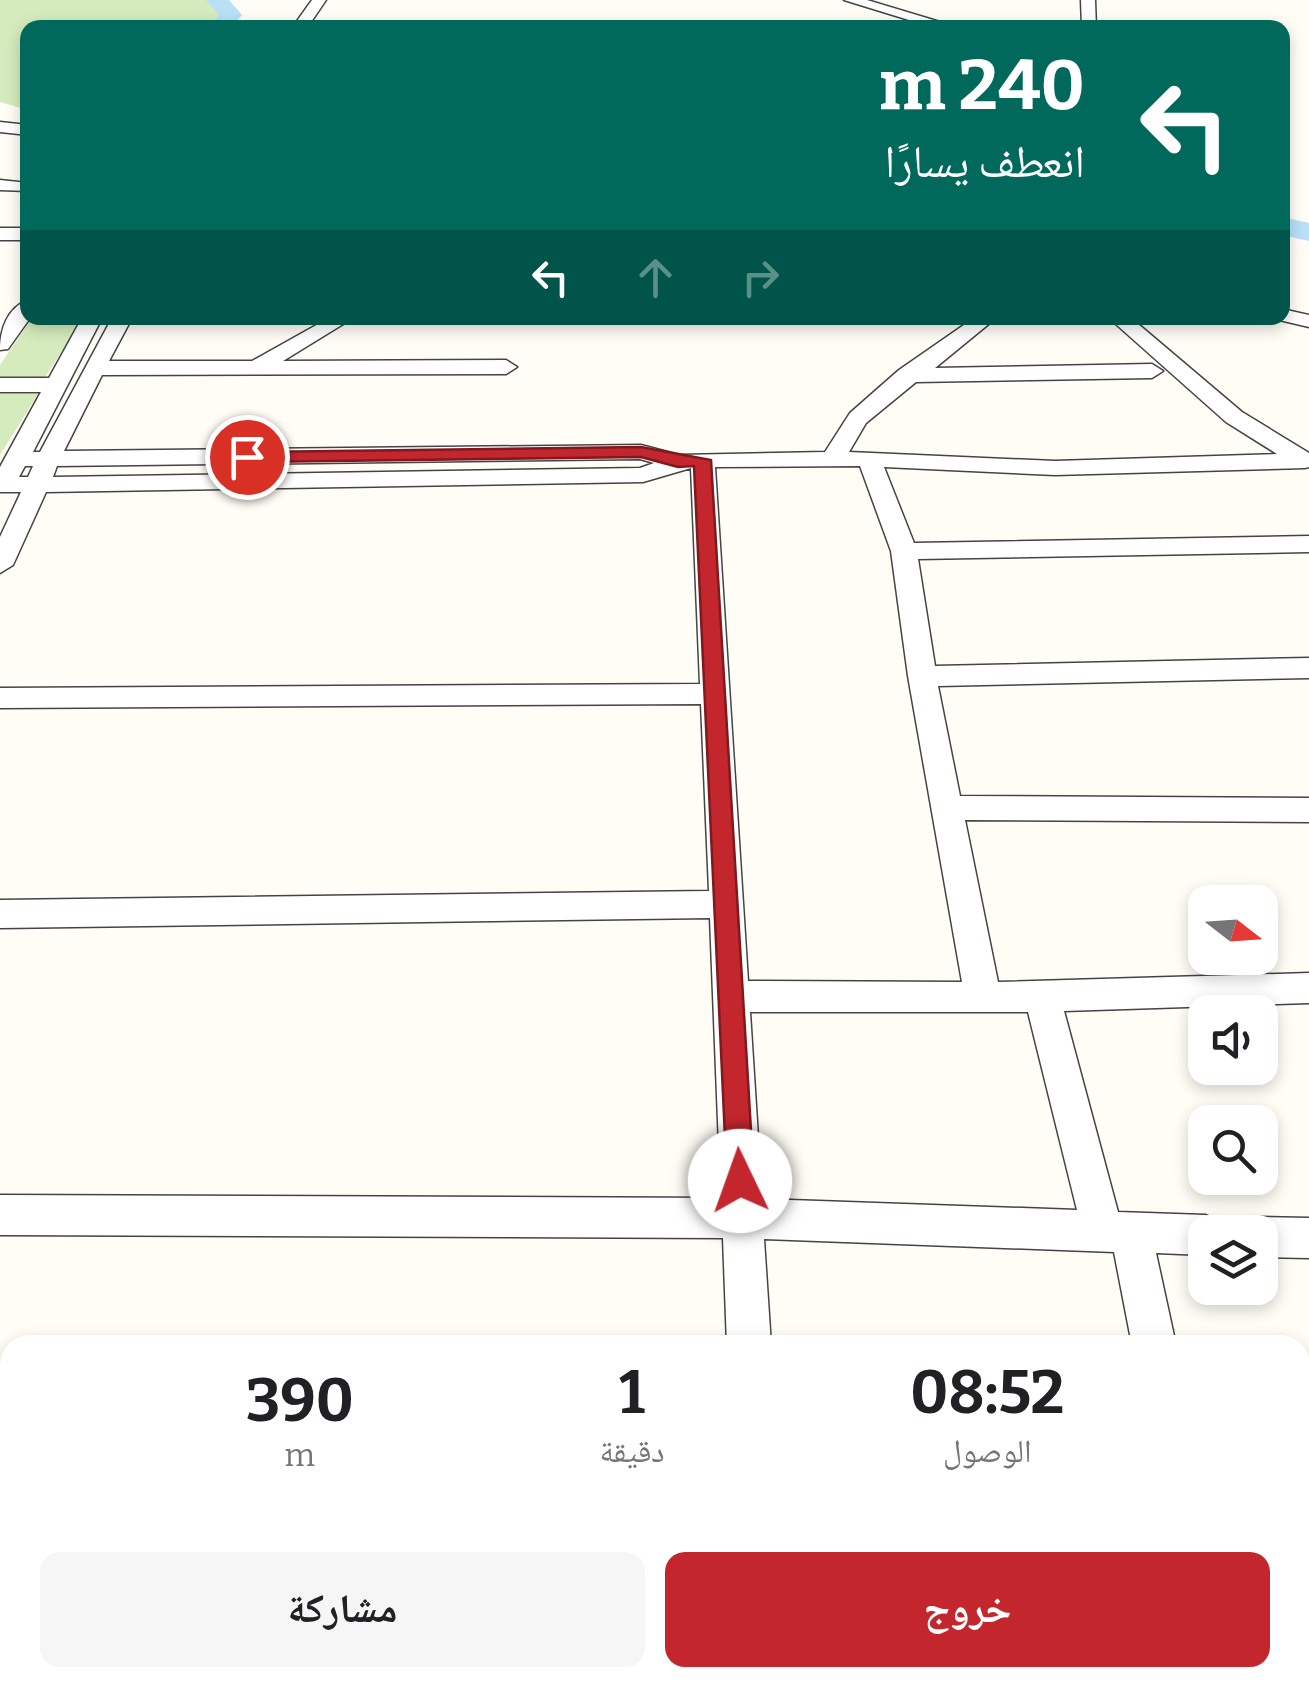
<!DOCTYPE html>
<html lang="ar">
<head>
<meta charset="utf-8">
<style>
  :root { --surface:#fff; --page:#f6f6f6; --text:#202124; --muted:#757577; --accent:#c4262e }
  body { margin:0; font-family:Bitter,"Noto Naskh Arabic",serif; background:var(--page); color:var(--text); direction:rtl; height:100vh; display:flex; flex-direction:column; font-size:38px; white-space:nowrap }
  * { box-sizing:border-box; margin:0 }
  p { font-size:32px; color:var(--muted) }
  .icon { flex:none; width:55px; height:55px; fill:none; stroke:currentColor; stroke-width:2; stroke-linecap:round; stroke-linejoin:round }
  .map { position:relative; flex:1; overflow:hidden; direction:ltr }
  .sheet { position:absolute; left:0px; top:1335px; width:1310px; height:352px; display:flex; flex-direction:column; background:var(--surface); border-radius:30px 30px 0 0; box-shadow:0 5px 15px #0003; direction:rtl }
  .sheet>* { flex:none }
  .top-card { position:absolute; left:20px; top:20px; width:1270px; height:305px; border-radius:20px; box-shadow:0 5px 15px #0003; direction:rtl; background:#00695c; color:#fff; overflow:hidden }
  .needle { width:65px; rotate:107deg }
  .buttons { position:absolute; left:1188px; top:885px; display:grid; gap:20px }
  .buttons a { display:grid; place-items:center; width:90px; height:90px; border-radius:20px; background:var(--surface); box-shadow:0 5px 15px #0003; font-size:50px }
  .pin { position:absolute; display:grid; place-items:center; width:85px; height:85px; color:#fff; margin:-42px; border:5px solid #fff; border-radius:50%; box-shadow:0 2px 10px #0007 }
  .me { position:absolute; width:110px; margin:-55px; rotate:357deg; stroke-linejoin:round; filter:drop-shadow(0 0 8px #0008) }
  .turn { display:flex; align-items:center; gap:35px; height:210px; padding:0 40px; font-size:45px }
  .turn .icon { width:130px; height:130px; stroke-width:2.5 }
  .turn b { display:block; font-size:70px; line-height:85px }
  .lanes { display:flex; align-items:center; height:95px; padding:0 40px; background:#0003; justify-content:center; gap:50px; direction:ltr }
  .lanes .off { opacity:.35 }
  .eta { display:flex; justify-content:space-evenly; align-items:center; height:170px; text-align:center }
  .eta b { font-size:60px; font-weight:700; line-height:70px }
  .button { display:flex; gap:20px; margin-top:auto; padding:20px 40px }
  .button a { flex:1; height:115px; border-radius:20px; background:var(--accent); color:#fff; font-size:40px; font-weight:700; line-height:115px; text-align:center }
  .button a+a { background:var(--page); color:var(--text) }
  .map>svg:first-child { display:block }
</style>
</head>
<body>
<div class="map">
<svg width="1309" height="1687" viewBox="0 0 1309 1687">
  <rect width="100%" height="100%" fill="#fffdf5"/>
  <path fill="#d5ebbd" d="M0 0H217L231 15 220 27 28 28V107L24 109 0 102Z
    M32 318H83L44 379H0V365Z
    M0 394H38L0 455Z"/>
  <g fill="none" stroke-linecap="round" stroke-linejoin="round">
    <path fill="#b9e0f7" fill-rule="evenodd" d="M206 0H229L242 15 232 28H209L219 15Z
      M1282 217 1309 223V241L1282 235Z"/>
    <g stroke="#444" stroke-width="3">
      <path id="minor" d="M312 0H326L307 28H292Z
        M844 0H867L960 28H935Z
        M1081 0H1095L1096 28H1082Z
        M0 122 28 125V135L0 132Z
        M0 180 28 183V191L0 190Z
        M0 228H28V240H0Z
        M28 300 30 318 8 349 0 350C0 330 7 308 28 300Z
        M1282 309 1309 315V327L1275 319 1282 318Z
        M82 318H102L33 452H40L112 318H132L109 361H252L329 318H353L283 361 506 360 517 367 506 374 102 375 64 451 641 445 679 455 825 452 850 413 899 370 974 318H996L935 368 1152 364 1163 371 1152 378 916 382 866 423 849 452 1055 461 1277 454 1226 422 1109 318H1131L1242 412 1309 453V467L1305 468 1055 475 884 467 914 543 1309 536V552L918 559 935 666 1309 658V678L938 686 960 796 1309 798V822L965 820 998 982 1309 973V1003L1064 1011 1118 1212 1205 1215 1220 1221 1224 1232H1205V1255L1156 1253 1176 1345H1132L1114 1252 764 1239 771 1345H727L723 1238 0 1235V1195L721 1198 710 918 0 928V900L709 891 701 704 0 708V688L700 684 691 468 643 482 46 492 13 565 0 573V537L21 492H0V467L41 392H0V378H49ZM640 459 654 463 640 468 53 477 57 466ZM25 466H33L28 477H19ZM860 466 891 551 908 676 962 982 748 981 715 467ZM750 1012H1028L1077 1210 762 1199Z
        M1260 1217 1309 1218V1258L1260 1257V1232H1241L1245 1223Z
        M1300 1621H1309V1671H1300Z
        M0 1637H10V1678H29L0 1687Z
        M583 1678H790L791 1681 789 1687H586Z"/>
    </g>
    <use href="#minor" fill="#fff" fill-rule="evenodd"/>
  </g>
  <path fill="#4d4742" d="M837 1678H1235L1237 1687H837Z"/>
  <path fill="#5a524d" stroke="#3f3936" stroke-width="2.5" d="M847 1678H1235L1237 1687H848Z"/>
  <path fill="#c4262e" stroke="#7f191e" stroke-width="2.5" d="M641 447 711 460 754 1181 750 1190 740 1194 731 1190 727 1181 694 466 678 467 641 457 247 462 238 457 247 452Z"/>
</svg>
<div class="buttons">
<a><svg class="needle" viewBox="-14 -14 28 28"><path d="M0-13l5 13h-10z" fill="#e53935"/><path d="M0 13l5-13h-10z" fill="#757577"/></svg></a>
<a><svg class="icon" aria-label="sound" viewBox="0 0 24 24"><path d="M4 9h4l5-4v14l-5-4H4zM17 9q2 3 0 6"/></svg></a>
<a><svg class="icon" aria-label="search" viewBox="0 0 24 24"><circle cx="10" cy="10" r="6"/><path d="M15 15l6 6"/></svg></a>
<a><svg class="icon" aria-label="layers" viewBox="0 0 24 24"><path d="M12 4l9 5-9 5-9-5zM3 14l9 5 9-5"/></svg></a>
</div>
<div class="pin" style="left:247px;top:457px;background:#d93025"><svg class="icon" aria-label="arrive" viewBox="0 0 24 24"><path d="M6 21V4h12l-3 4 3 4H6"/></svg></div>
<svg class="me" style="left:740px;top:1181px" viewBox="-20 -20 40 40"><circle r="19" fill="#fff"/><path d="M0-13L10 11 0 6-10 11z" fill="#c4262e"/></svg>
<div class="top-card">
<div class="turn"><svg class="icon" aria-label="left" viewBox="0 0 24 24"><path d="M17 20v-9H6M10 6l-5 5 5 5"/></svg><div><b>240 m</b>انعطف يسارًا</div></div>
<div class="lanes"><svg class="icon" aria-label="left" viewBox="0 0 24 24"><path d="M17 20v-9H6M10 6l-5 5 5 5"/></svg><svg class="icon off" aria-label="ahead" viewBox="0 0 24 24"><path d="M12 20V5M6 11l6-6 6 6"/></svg><svg class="icon off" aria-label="right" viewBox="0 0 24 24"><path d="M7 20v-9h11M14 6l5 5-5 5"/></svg></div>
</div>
<section class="sheet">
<div class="eta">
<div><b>08:52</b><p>الوصول</p></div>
<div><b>1</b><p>دقيقة</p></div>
<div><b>390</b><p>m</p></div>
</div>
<div class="button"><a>خروج</a><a>مشاركة</a></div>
</section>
</div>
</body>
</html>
